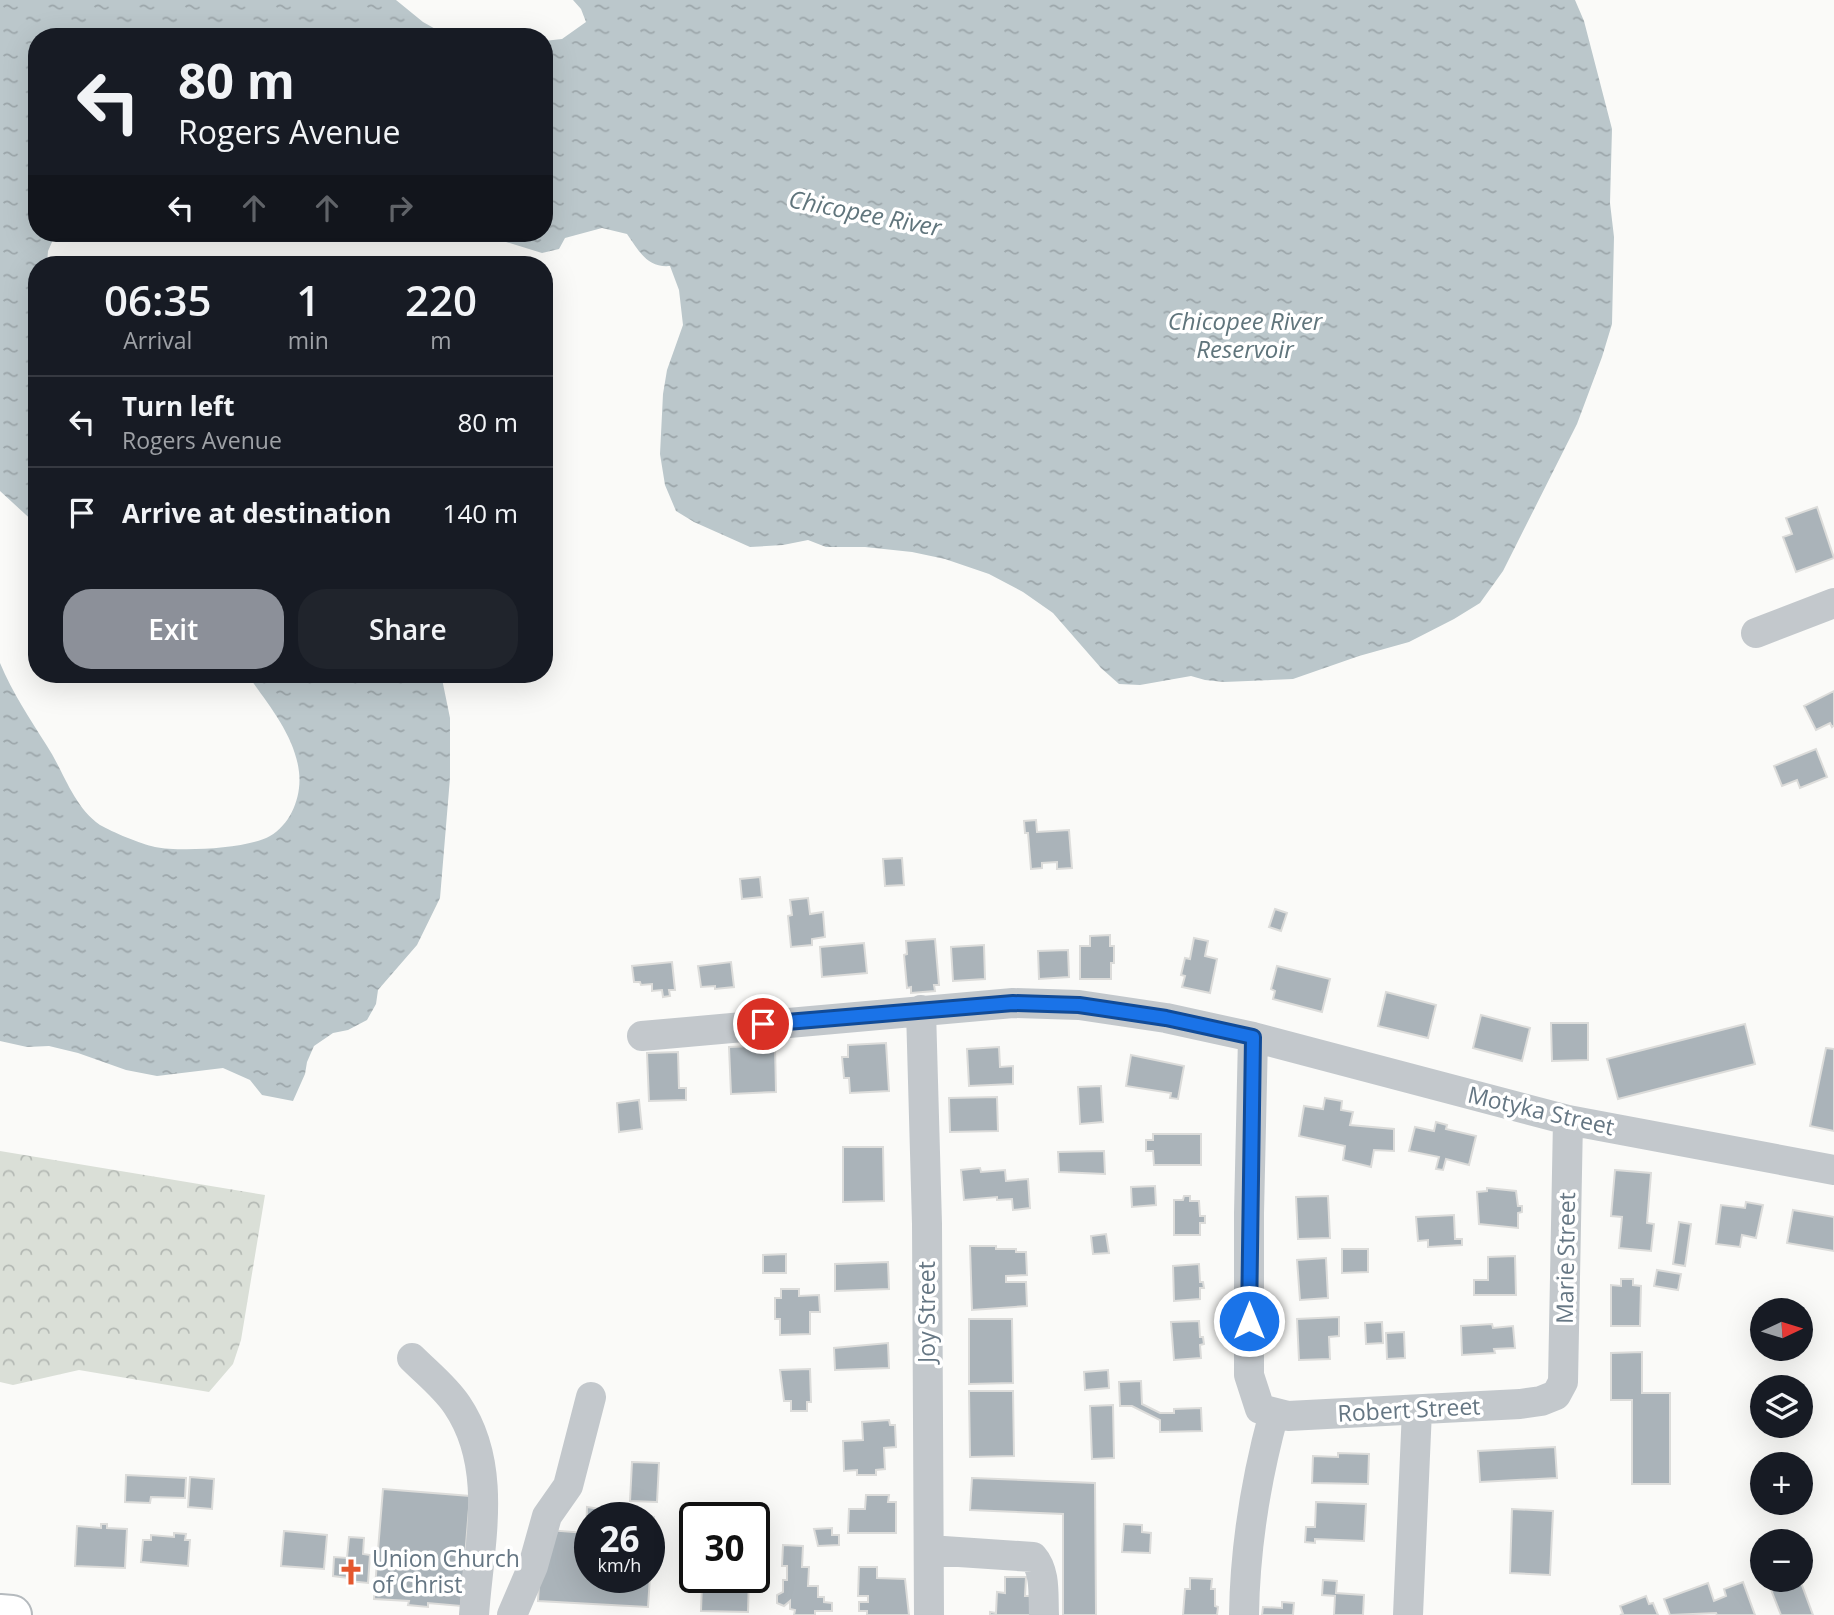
<!DOCTYPE html>
<html lang="en">
<head>
<meta charset="utf-8">
<style>
  :root { --surface:#171b24; --page:#20242c; --text:#f1f3f6; --muted:#9ea1a6; --line:#363941; --accent:#8c9099 }
  body { margin:0; font-family:"Open Sans",sans-serif; background:var(--page); color:var(--text); height:100vh; display:flex; flex-direction:column; font-size:26px; white-space:nowrap }
  * { box-sizing:border-box; margin:0 }
  p { font-size:23px; color:var(--muted) }
  .icon { flex:none; width:38px; height:38px; fill:none; stroke:currentColor; stroke-width:2; stroke-linecap:round; stroke-linejoin:round }
  .map { position:relative; flex:1; overflow:hidden }
  .side { position:absolute; left:28px; top:256px; width:525px; height:427px; display:flex; flex-direction:column; background:var(--surface); border-radius:28px; box-shadow:0 7px 28px #0002 }
  .side>* { flex:none }
  .top-card { position:absolute; left:28px; top:28px; width:525px; height:214px; border-radius:28px; box-shadow:0 7px 28px #0002; background:#171b24; color:var(--text); overflow:hidden }
  .needle { width:46px; rotate:86deg }
  .fabs { position:absolute; left:1750px; top:1298px; display:grid; gap:14px }
  .fabs a { display:grid; place-items:center; width:63px; height:63px; border-radius:50%; background:var(--surface); box-shadow:0 7px 28px #0002; font-size:35px }
  .speed { position:absolute; left:574px; top:1502px; display:flex; gap:14px; font-size:35px; font-weight:700; text-align:center }
  .speed>* { display:grid; place-content:center; width:91px; height:91px; border-radius:50%; background:var(--surface); box-shadow:0 7px 28px #0002; line-height:1 }
  .speed small { font-size:18px; font-weight:400 }
  .speed .limit { border:4px solid #111; border-radius:10px; background:#fff; color:#111 }
  .pin { position:absolute; display:grid; place-items:center; width:60px; height:60px; color:#fff; margin:-30px; border:4px solid #fff; border-radius:50%; box-shadow:0 2px 7px #0007 }
  .me { position:absolute; width:77px; margin:-38px; rotate:0deg; stroke-linejoin:round; filter:drop-shadow(0 0 5px #0008) }
  .turn { display:flex; align-items:center; gap:24px; height:147px; padding:0 35px; font-size:32px }
  .turn .icon { width:91px; height:91px; stroke-width:2.5 }
  .turn b { display:block; font-size:49px; line-height:60px }
  .lanes { display:flex; align-items:center; height:66px; padding:0 35px; background:#0003; justify-content:center; gap:35px; direction:ltr }
  .lanes .off { opacity:.35 }
  .eta { display:flex; justify-content:space-evenly; align-items:center; height:119px; text-align:center }
  .eta b { font-size:42px; font-weight:600; line-height:49px }
  .cta { display:flex; gap:14px; margin-top:auto; padding:14px 35px }
  .cta a { flex:1; height:80px; border-radius:28px; background:var(--accent); color:#fff; font-size:28px; font-weight:600; line-height:80px; text-align:center }
  .cta a+a { background:var(--page); color:var(--text) }
  ul { padding:0; list-style:none }
  li { display:flex; align-items:center; gap:21px; height:91px; padding:0 35px; border-top:2px solid var(--line) }
  li div { flex:1 }
  li b { display:block; font-size:26px }
  li em { font-style:normal }
  .map>svg:first-child { display:block }
</style>
</head>
<body>
<div class="map">
<svg width="1834" height="1615" viewBox="0 0 1834 1615">
  <defs>
    <pattern id="park-crowns" width="20" height="18" patternUnits="userSpaceOnUse" patternTransform="scale(1.75)"><rect width="20" height="18" fill="#dadfd7"/><path d="M2 6a3 3 0 1 1 6 0M12 15a3 3 0 1 1 6 0" fill="none" stroke="#b4b9b4"/></pattern>
    <pattern id="water-ripples" width="26" height="14" patternUnits="userSpaceOnUse" patternTransform="scale(1.75)"><rect width="26" height="14" fill="#bbc7cb"/><path d="M2 4q2-2 4 0t4 0M15 11q2-2 4 0t4 0" fill="none" stroke="#9ca6aa"/></pattern>
  </defs>
  <rect width="100%" height="100%" fill="#fafaf8"/>
  <path fill="url(#park-crowns)" d="M0 1151 265 1195 241 1340 233 1364 209 1392 79 1370 13 1385 0 1382Z"/>
  <path fill="url(#water-ripples)" d="M0 0H396L423 22 446 35 480 37H37V233H56L48 251 47 264H37V525L0 491Z
    M573 0H1575L1584 21 1612 129 1610 203 1614 237 1612 324 1602 357 1577 424 1503 571 1480 603 1454 619 1409 642 1359 656 1293 679 1224 682 1205 680 1191 676 1140 685 1119 684 1101 668 1053 613 1023 592 989 574 945 559 912 552 865 547H826L808 540 783 545 750 547 694 522 676 511 665 485 660 454 663 394 667 370 683 325 679 290 670 266C647 268 639 251 627 234L602 228 565 238 559 249 542 253 506 242 491 233H544V41L562 39 586 22 581 9Z
    M0 663C13 694 29 717 47 746 64 772 73 806 100 825 112 832 141 844 155 847 180 852 248 849 270 836 291 824 302 796 299 772 295 735 267 703 247 674H441L450 718V778L440 898 417 945 378 990 376 1004 367 1020 348 1030 333 1033 314 1046 307 1062 305 1074 293 1101 262 1095 250 1080 223 1068 157 1076 126 1070 78 1053 49 1046 27 1047 0 1041Z"/>
  <path fill="#aab3b9" stroke="#dcdcda" stroke-width="2" fill-rule="evenodd" d="M1817 507 1834 558 1796 572 1783 537 1792 534 1786 518Z
    M1834 691V725L1832 727 1830 723 1816 730 1804 706Z
    M1816 749 1827 777 1800 788 1797 780 1782 786 1774 766Z
    M1036 820 1037 832 1069 830 1072 868 1057 869V862L1042 863V868L1031 869 1028 833H1025L1024 821Z
    M902 858 904 885 885 886 883 859Z
    M760 877 762 897 742 899 740 879Z
    M808 898 810 914 823 912 825 937 812 939V945L791 947 788 916 792 915 790 900Z
    M1275 909 1287 913 1281 931 1269 927Z
    M1110 935V946H1114V963H1111V979H1080V946H1090V936Z
    M1194 938 1208 941 1205 956 1217 959 1210 993 1182 987 1185 976 1181 975 1185 958 1190 959Z
    M935 939 939 985H934L935 991 911 993V987L907 988 904 955 907 954 906 941Z
    M864 943 867 973 822 977 820 947Z
    M984 945 985 979 953 981 951 947Z
    M1068 950 1069 977 1039 979 1038 951Z
    M672 962 675 990H669L670 996 663 997 662 990 652 991V984L641 985 640 982H634L632 966Z
    M731 962 734 987 715 989V986L701 987 698 966Z
    M1277 966 1330 979 1322 1012 1273 999 1275 991 1271 989Z
    M1386 992 1436 1005 1428 1038 1378 1026Z
    M1481 1015 1530 1028 1522 1061 1473 1048Z
    M1551 1023H1588V1060L1552 1061Z
    M1745 1024 1755 1064 1618 1099 1607 1059Z
    M886 1043 889 1091 850 1093 849 1078H844L842 1057H848V1045Z
    M775 1045 776 1092 731 1094 729 1047Z
    M999 1047 1000 1067 1013 1066V1084L969 1086 967 1049Z
    M1826 1048 1834 1049V1131L1810 1126Z
    M678 1052 679 1088H686V1100L649 1101 647 1053Z
    M1131 1055 1184 1066 1178 1099 1170 1098 1171 1093 1126 1086Z
    M1101 1086 1103 1122 1080 1124 1078 1087Z
    M997 1097 998 1131 950 1132 949 1098Z
    M1325 1098 1342 1101 1341 1110 1353 1112 1350 1125 1394 1129V1151L1374 1150 1371 1167 1343 1160 1345 1146 1299 1136 1304 1106 1323 1109Z
    M639 1100 642 1129 619 1132 617 1103Z
    M1436 1122 1447 1125 1446 1129 1476 1136 1469 1165 1446 1159 1443 1170 1436 1169 1439 1157 1409 1151 1415 1127 1434 1131Z
    M1153 1134H1201V1165H1154L1153 1151H1146V1140H1153Z
    M843 1147H883L884 1201 843 1202Z
    M1104 1151 1105 1174 1059 1172 1058 1152Z
    M980 1168 981 1172 1005 1170 1006 1181 1028 1179 1030 1208 1013 1210 1012 1199 997 1200V1197L964 1200 961 1170Z
    M1615 1170 1651 1173 1647 1223 1654 1224 1651 1251 1619 1248 1622 1217 1611 1216Z
    M1155 1186 1156 1205 1132 1207 1131 1187Z
    M1487 1188 1516 1191 1518 1206H1522V1212L1518 1213V1228L1479 1224 1477 1192 1487 1191Z
    M1184 1196H1190V1201H1199L1200 1216H1205V1223H1200V1235H1174V1200H1183Z
    M1328 1196 1330 1238 1298 1239 1296 1197Z
    M1746 1202 1763 1205 1756 1238 1742 1235 1740 1247 1716 1244 1721 1205 1745 1208Z
    M1793 1210 1834 1217V1251L1787 1243Z
    M1454 1215 1455 1239H1462V1245L1428 1247V1240L1418 1241 1416 1217Z
    M1679 1222 1691 1224 1685 1266 1673 1264Z
    M1106 1234 1109 1253 1093 1254 1091 1236Z
    M970 1246H996V1249H1016V1252H1026L1027 1275 1006 1276V1282H1026L1027 1306 972 1310Z
    M1342 1249H1368V1272L1342 1273Z
    M786 1254V1273H763V1255Z
    M1515 1256 1516 1295H1474V1280H1488V1257Z
    M1326 1258 1328 1298 1300 1300 1297 1260Z
    M888 1262 889 1289 835 1291V1264Z
    M1199 1264 1200 1282H1203L1204 1288H1200V1299L1174 1301 1173 1266Z
    M1657 1270 1681 1274 1678 1290 1654 1286Z
    M1621 1279H1633V1285L1641 1286 1640 1326H1611V1285L1621 1286Z
    M781 1289H799V1296L819 1295 820 1312H810V1334L780 1335V1319H775V1298H781Z
    M1339 1317V1336L1329 1337 1330 1359 1299 1360 1297 1319Z
    M969 1319H1012L1013 1383 969 1384Z
    M1199 1321 1200 1337H1203L1204 1344 1200 1345 1201 1358 1174 1360 1171 1322Z
    M1382 1322 1383 1343 1366 1344 1365 1323Z
    M1492 1324 1493 1328 1513 1326 1515 1348 1494 1349 1495 1353 1462 1355 1461 1326Z
    M1404 1332 1405 1358 1387 1359 1386 1333Z
    M888 1343 889 1368 835 1370 834 1348Z
    M1642 1352V1393H1670V1484H1632V1400H1611V1353Z
    M810 1369 811 1402H807V1411H791V1401H784L780 1370Z
    M1108 1370 1109 1388 1085 1390 1084 1372Z
    M1141 1381 1142 1404 1160 1413H1174V1409L1201 1408 1202 1431 1160 1432V1420L1132 1406H1120L1119 1382Z
    M969 1391H1013L1014 1456 970 1457Z
    M1113 1405 1114 1458 1092 1459 1090 1406Z
    M889 1420 890 1425H895L896 1447 884 1448 885 1469 876 1470V1475H857V1470L844 1471 843 1441 863 1440 862 1422Z
    M1555 1447 1557 1478 1480 1482 1478 1451Z
    M1338 1453 1369 1454 1368 1484 1312 1483 1313 1456 1338 1457Z
    M632 1462 659 1463 657 1502 630 1501Z
    M126 1475 186 1478 185 1498 151 1497 150 1503 125 1502Z
    M190 1477 214 1479 212 1509 188 1507Z
    M972 1478 1095 1483 1096 1615H1063V1514L970 1510Z
    M383 1489 470 1496 461 1606 428 1603V1607L408 1605 409 1601 374 1599Z
    M866 1495H889L888 1502H896V1533H848L849 1509H865Z
    M1316 1502 1366 1504 1364 1541 1315 1539V1543L1305 1542 1306 1527H1315Z
    M587 1507 654 1517 648 1607 538 1601 540 1568 548 1530 586 1533ZM590 1517H649V1577H590Z
    M1512 1509 1553 1511 1550 1575 1510 1573Z
    M101 1524H107V1528L127 1529 125 1568 75 1566 77 1526 101 1528Z
    M1124 1524 1142 1525V1532L1151 1533 1150 1553 1122 1552Z
    M832 1528V1535H839V1545L818 1546 814 1529Z
    M284 1531 327 1535 324 1569 281 1566Z
    M174 1533 186 1534 185 1540H190L188 1566 141 1562 143 1540H151V1535L174 1537Z
    M349 1537 364 1538 363 1554 370 1555 368 1583 348 1581 349 1578 333 1576 334 1557 347 1558Z
    M783 1545 803 1546 802 1567H809L808 1586H818V1597H824V1602L832 1603V1611H815V1615H794L795 1610 790 1609V1601L784 1606 777 1603V1595L783 1592V1580H787V1566H782Z
    M688 1563H695V1577H749L748 1612 701 1611 702 1583H688Z
    M859 1567H877V1578L905 1579 909 1615H867V1611H859V1602H868V1596H858Z
    M1005 1577H1026L1025 1596H1033L1032 1615H990V1612L996 1613 997 1592 1005 1593Z
    M1190 1578 1212 1579 1211 1589H1215V1606L1218 1607 1217 1615H1183L1185 1589H1190Z
    M1323 1580 1337 1581 1336 1593 1364 1595 1363 1615H1334L1335 1596 1322 1595Z
    M1785 1580H1800L1813 1615H1781L1770 1587Z
    M1743 1582 1755 1615H1717L1716 1613 1670 1615 1664 1599 1708 1583 1714 1601 1726 1596 1724 1589Z
    M1646 1596 1649 1604 1653 1603 1658 1615H1620L1623 1614 1620 1606Z
    M1282 1602 1294 1603 1293 1615H1262L1263 1607 1282 1608Z"/>
  <g fill="none" stroke-linecap="round" stroke-linejoin="round">
    <g stroke="#b5babe" stroke-width="42">
      <path id="major" d="M0 1614 12 1615"/>
    </g>
    <path stroke="#c3c8cc" stroke-width="30" d="M1756 633 1834 603
      M921 1010 927 1224 929 1615
      M642 1036 1013 1003 1079 1005 1166 1018 1253 1037 1568 1120 1834 1170
      M1253 1037 1249 1213V1375L1260 1409 1288 1416 1520 1404 1541 1401 1556 1395 1563 1382 1568 1120
      M412 1358C427 1373 445 1387 457 1405 499 1467 479 1545 474 1615
      M929 1550 1033 1557C1046 1572 1043 1595 1044 1615
      M512 1615 533 1566 547 1516 568 1486 591 1397
      M1244 1615C1245 1547 1256 1479 1274 1413
      M1408 1615 1417 1410"/>
    <use href="#major" stroke="#fff" stroke-width="38"/>
  </g>
  <g fill="none" stroke-linecap="round" stroke-linejoin="round">
    <g stroke="#114b97" stroke-width="18">
      <path id="route" d="M763 1024 1013 1003 1079 1005 1166 1018 1253 1037 1249 1321"/>
    </g>
    <use href="#route" stroke="#1a73e8" stroke-width="12"/>
  </g>
  <defs>
    <g id="church-bare" transform="scale(2.1)"><path d="M-1.2-6h2.4v3.5h3.3v2.4h-3.3V6h-2.4V-.1h-3.3v-2.4h3.3Z" fill="#e4572e" stroke="#fff" stroke-width="2.5" paint-order="stroke"/></g>
  </defs>
  <g fill-rule="evenodd">
    <use href="#church-bare" x="351" y="1572"/>
  </g>
  <g text-anchor="middle" stroke-width="7" stroke-linejoin="round" paint-order="stroke">
    <g font-size="23" fill="#657683" stroke="#fff">
      <text transform="translate(1541 1111) rotate(13)" y="8">Motyka Street</text>
      <text transform="translate(1566 1258) rotate(-89)" y="8">Marie Street</text>
      <text transform="translate(927 1312) rotate(-90)" y="8">Joy Street</text>
      <text transform="translate(1409 1410) rotate(-3)" y="8">Robert Street</text>
    </g>
    <g font-size="23" fill="#657683" stroke="#fff" text-anchor="start">
      <text x="372" y="1567">Union Church<tspan x="372" dy="26">of Christ</tspan></text>
    </g>
    <g font-size="24" font-style="italic" fill="#60757c" stroke="#fff">
      <text transform="translate(865 214) rotate(11)" y="8">Chicopee River</text>
      <text x="1245" y="330">Chicopee River<tspan x="1245" dy="28">Reservoir</tspan></text>
    </g>
  </g>
</svg>
<div class="fabs">
<a><svg class="needle" viewBox="-14 -14 28 28"><path d="M0-13l5 13h-10z" fill="#e53935"/><path d="M0 13l5-13h-10z" fill="#9ea1a6"/></svg></a>
<a><svg class="icon" aria-label="layers" viewBox="0 0 24 24"><path d="M12 4l9 5-9 5-9-5zM3 14l9 5 9-5"/></svg></a>
<a>+</a>
<a>−</a>
</div>
<div class="speed"><div>26<small>km/h</small></div><div class="limit">30</div></div>
<div class="pin" style="left:763px;top:1024px;background:#d93025"><svg class="icon" aria-label="arrive" viewBox="0 0 24 24"><path d="M6 21V4h12l-3 4 3 4H6"/></svg></div>
<svg class="me" style="left:1249px;top:1321px" viewBox="-20 -20 40 40"><circle r="17" fill="#1a73e8" stroke="#fff" stroke-width="3"/><path d="M0-11L8 9 0 5-8 9z" fill="#fff"/></svg>
<div class="top-card">
<div class="turn"><svg class="icon" aria-label="left" viewBox="0 0 24 24"><path d="M17 20v-9H6M10 6l-5 5 5 5"/></svg><div><b>80 m</b>Rogers Avenue</div></div>
<div class="lanes"><svg class="icon" aria-label="left" viewBox="0 0 24 24"><path d="M17 20v-9H6M10 6l-5 5 5 5"/></svg><svg class="icon off" aria-label="ahead" viewBox="0 0 24 24"><path d="M12 20V5M6 11l6-6 6 6"/></svg><svg class="icon off" aria-label="ahead" viewBox="0 0 24 24"><path d="M12 20V5M6 11l6-6 6 6"/></svg><svg class="icon off" aria-label="right" viewBox="0 0 24 24"><path d="M7 20v-9h11M14 6l5 5-5 5"/></svg></div>
</div>
<section class="side">
<div class="eta">
<div><b>06:35</b><p>Arrival</p></div>
<div><b>1</b><p>min</p></div>
<div><b>220</b><p>m</p></div>
</div>
<ul>
<li><svg class="icon" aria-label="left" viewBox="0 0 24 24"><path d="M17 20v-9H6M10 6l-5 5 5 5"/></svg><div><b>Turn left</b><p>Rogers Avenue</p></div><em>80 m</em></li>
<li><svg class="icon" aria-label="arrive" viewBox="0 0 24 24"><path d="M6 21V4h12l-3 4 3 4H6"/></svg><div><b>Arrive at destination</b></div><em>140 m</em></li>
</ul>
<div class="cta"><a>Exit</a><a>Share</a></div>
</section>
</div>
</body>
</html>
